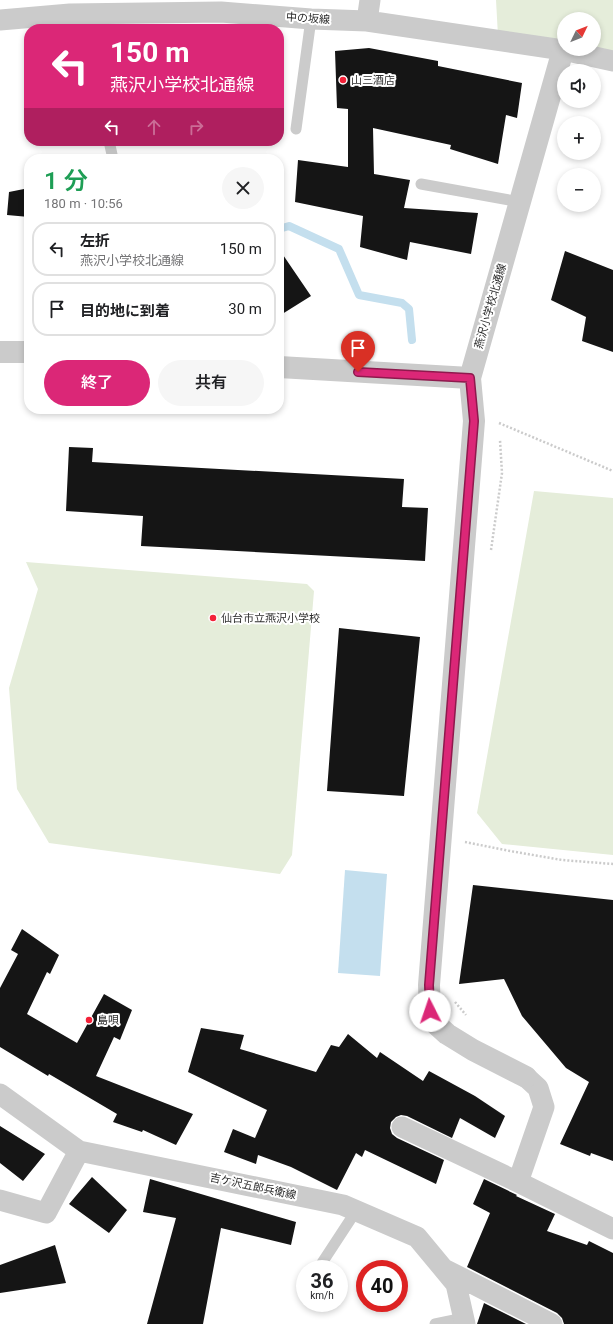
<!DOCTYPE html>
<html lang="ja">
<head>
<meta charset="utf-8">
<style>
  :root { --surface:#fff; --page:#f6f6f6; --text:#202124; --muted:#757577; --line:#e0e0e0; --accent:#db2777 }
  body { margin:0; font-family:Roboto,"Noto Sans JP",sans-serif; background:var(--page); color:var(--text); height:100vh; display:flex; flex-direction:column; font-size:15px; white-space:nowrap }
  * { box-sizing:border-box; margin:0 }
  p { font-size:13px; color:var(--muted) }
  .icon { flex:none; width:22px; height:22px; fill:none; stroke:currentColor; stroke-width:2; stroke-linecap:round; stroke-linejoin:round }
  .map { position:relative; flex:1; overflow:hidden }
  .sheet { position:absolute; left:24px; top:154px; width:260px; height:260px; display:flex; flex-direction:column; background:var(--surface); border-radius:16px; box-shadow:0 2px 6px #0003 }
  .sheet>* { flex:none }
  .guide { position:absolute; left:24px; top:24px; width:260px; height:122px; border-radius:16px; box-shadow:0 2px 6px #0003; background:#db2777; color:#fff; overflow:hidden }
  .needle { width:26px; rotate:47deg }
  .buttons { position:absolute; left:557px; top:12px; display:grid; gap:8px }
  .buttons a { display:grid; place-items:center; width:44px; height:44px; border-radius:50%; background:var(--surface); box-shadow:0 2px 6px #0003; font-size:20px }
  .speed { position:absolute; left:296px; top:1260px; display:flex; gap:8px; font-size:20px; font-weight:700; text-align:center }
  .speed>* { display:grid; place-content:center; width:52px; height:52px; border-radius:50%; background:var(--surface); box-shadow:0 2px 6px #0003; line-height:1 }
  .speed small { font-size:10px; font-weight:400 }
  .speed .limit { border:6px solid #d22; background:#fff; color:#111 }
  .pin { position:absolute; display:grid; place-items:center; width:34px; height:34px; color:#fff; margin:-41px -17px; border-radius:50% 50% 50% 0; rotate:-45deg; box-shadow:0 0 4px #0007 }
  .pin .icon { rotate:45deg }
  .me { position:absolute; width:44px; margin:-22px; rotate:356deg; stroke-linejoin:round; filter:drop-shadow(0 0 3px #0008) }
  .turn { display:flex; align-items:center; gap:14px; height:84px; padding:0 20px; font-size:18px }
  .turn .icon { width:52px; height:52px; stroke-width:2.5 }
  .turn b { display:block; font-size:28px; line-height:34px }
  .lanes { display:flex; align-items:center; height:38px; padding:0 20px; background:#0003; justify-content:center; gap:20px; direction:ltr }
  .lanes .off { opacity:.35 }
  .round { display:grid; place-items:center; flex:none; width:42px; height:42px; border-radius:21px; background:var(--page) }
  .overview { display:flex; align-items:center; justify-content:space-between; height:68px; padding:0 20px }
  h1 { font-size:24px; font-weight:600; line-height:30px; color:#1e9e55 }
  .primary-button { display:flex; gap:8px; margin-top:auto; padding:8px 20px }
  .primary-button a { flex:1; height:46px; border-radius:24px; background:var(--accent); color:#fff; font-size:16px; font-weight:600; line-height:46px; text-align:center }
  .primary-button a+a { background:var(--page); color:var(--text) }
  ul { padding:0; list-style:none }
  li { display:flex; align-items:center; gap:12px; height:54px; margin:0 8px 6px; padding:0 12px; border:2px solid var(--line); border-radius:16px }
  li div { flex:1 }
  li b { display:block; font-size:15px }
  li em { font-style:normal }
  .map>svg:first-child { display:block }
</style>
</head>
<body>
<div class="map">
<svg width="613" height="1324" viewBox="0 0 613 1324">
  <rect width="100%" height="100%" fill="#fff"/>
  <path fill="#e5edda" d="M496 0H613V54L594 49V19H564V46L498 36Z
    M534 491 613 498V855L502 844 477 813Z
    M26 562 307 584 314 591 292 855 280 874 49 843 17 789 9 688 38 589Z"/>
  <path fill="#c4dfee" d="M345 870 387 874 380 976 338 973Z"/>
  <g fill="none" stroke-linecap="round" stroke-linejoin="round">
    <path stroke="#c4dfee" stroke-width="8" d="M279 229 289 226 339 249 359 295 402 303 409 309 412 340"/>
  </g>
  <path fill="#151515" d="M369 48 438 61V66L522 83 517 118 506 115 498 164 450 149 451 145 373 128 374 174 410 180 404 208 478 213 471 254 410 242 407 260 360 247 363 216 295 202 298 160 348 167V109L337 108 335 51Z
    M29 188V217L7 215 9 192Z
    M279 249 311 296 279 316Z
    M565 251 613 270V352L582 341 586 317 551 300Z
    M69 447 93 448 92 462 404 479 402 507 428 508 425 561 141 546 143 516 66 511Z
    M339 628 420 637 404 796 327 791Z
    M473 885 613 900V1161L591 1153 590 1156 560 1144 589 1082 566 1068 522 1016 504 979 459 984Z
    M22 929 59 955 50 974 47 972 27 1014 77 1043 104 994 132 1010 120 1040 114 1037 96 1076 193 1114 176 1145 143 1130 142 1132 113 1122 117 1114 49 1074 48 1076 0 1047V988L18 954 11 950Z
    M201 1028 244 1035 240 1049 316 1072 331 1045 339 1047 348 1034 377 1058 380 1052 423 1081 429 1071 475 1096 505 1116 495 1138 460 1118 452 1138 407 1116 401 1115 396 1117 391 1122 390 1128 392 1134 397 1138 444 1160 436 1184 365 1150 362 1157 356 1153 337 1190 291 1167 258 1155 256 1164 224 1152 233 1129 255 1138 267 1110 188 1072Z
    M0 1126 45 1154 23 1181 0 1163Z
    M92 1177 127 1210 109 1233 69 1204Z
    M150 1179 296 1222 291 1245 221 1228 203 1324H147L176 1218 143 1212Z
    M484 1179 517 1195 516 1196 555 1214 547 1231 587 1245 589 1241 613 1253V1324H564L562 1318 557 1313 467 1267 490 1213 473 1204Z
    M55 1245 66 1283 0 1293V1265Z
    M484 1303 526 1324H477Z"/>
  <g fill="none" stroke-linecap="round" stroke-linejoin="round">
    <path stroke="#cbcbcb" stroke-width="2.5" stroke-dasharray="2 2" stroke-linecap="butt" d="M499 423 613 471
      M491 550 502 473 500 440
      M465 842 510 851 562 860 613 864
      M455 1002 466 1015"/>
    <path stroke="#cbcbcb" stroke-width="11" d="M70 14 75 29
      M296 129 311 19
      M109 141 113 159
      M421 184 520 202
      M318 1269 356 1211
      M303 1292 305 1289
      M435 1324 464 1318"/>
    <path stroke="#cbcbcb" stroke-width="21" d="M0 20 70 14 221 12 311 19 367 21 563 50 613 61
      M367 21 370 0
      M0 1094 79 1151 343 1205 417 1237 456 1284 465 1324
      M402 1127 518 1182 613 1229
      M518 1182 544 1107 538 1088 526 1077
      M0 1200 46 1213 79 1151
      M446 1270 552 1324"/>
    <path stroke="#cbcbcb" stroke-width="22" d="M0 352H29
      M279 367 470 378 563 50
      M470 378 474 421 429 985 430 1011 436 1024 447 1034 473 1050 526 1077"/>
  </g>
  <g fill="none" stroke-linecap="round" stroke-linejoin="round">
    <g stroke="#8e194d" stroke-width="10">
      <path id="route" d="M358 372 470 378 474 421 429 985 430 1011"/>
    </g>
    <use href="#route" stroke="#db2777" stroke-width="7"/>
  </g>
  <g fill="#f32138" stroke="#fff" stroke-width="1.5">
    <circle cx="343" cy="80" r="4"/>
    <circle cx="213" cy="618" r="4"/>
    <circle cx="89" cy="1020" r="4"/>
  </g>
  <g text-anchor="middle" stroke-width="4" stroke-linejoin="round" paint-order="stroke">
    <g font-size="11" fill="#2e2e2e" stroke="#fff">
      <text transform="translate(308 18) rotate(4)" y="4">中の坂線</text>
      <text transform="translate(490 306) rotate(-74)" y="4">燕沢小学校北通線</text>
      <text transform="translate(253 1186) rotate(12)" y="4">吉ケ沢五郎兵衛線</text>
    </g>
    <g font-size="11" fill="#2e2e2e" stroke="#fff" text-anchor="start">
      <text x="351" y="84">山三酒店</text>
      <text x="221" y="622">仙台市立燕沢小学校</text>
      <text x="97" y="1024">島唄</text>
    </g>
  </g>
</svg>
<div class="buttons">
<a><svg class="needle" viewBox="-14 -14 28 28"><path d="M0-13l5 13h-10z" fill="#e53935"/><path d="M0 13l5-13h-10z" fill="#757577"/></svg></a>
<a><svg class="icon" aria-label="sound" viewBox="0 0 24 24"><path d="M4 9h4l5-4v14l-5-4H4zM17 9q2 3 0 6"/></svg></a>
<a>+</a>
<a>−</a>
</div>
<div class="speed"><div>36<small>km/h</small></div><div class="limit">40</div></div>
<div class="pin" style="left:358px;top:372px;background:#d93025"><svg class="icon" aria-label="arrive" viewBox="0 0 24 24"><path d="M6 21V4h12l-3 4 3 4H6"/></svg></div>
<svg class="me" style="left:430px;top:1011px" viewBox="-20 -20 40 40"><circle r="19" fill="#fff"/><path d="M0-13L10 11 0 6-10 11z" fill="#db2777"/></svg>
<div class="guide">
<div class="turn"><svg class="icon" aria-label="left" viewBox="0 0 24 24"><path d="M17 20v-9H6M10 6l-5 5 5 5"/></svg><div><b>150 m</b>燕沢小学校北通線</div></div>
<div class="lanes"><svg class="icon" aria-label="left" viewBox="0 0 24 24"><path d="M17 20v-9H6M10 6l-5 5 5 5"/></svg><svg class="icon off" aria-label="ahead" viewBox="0 0 24 24"><path d="M12 20V5M6 11l6-6 6 6"/></svg><svg class="icon off" aria-label="right" viewBox="0 0 24 24"><path d="M7 20v-9h11M14 6l5 5-5 5"/></svg></div>
</div>
<section class="sheet">
<div class="overview"><div><h1>1 分</h1><p>180 m · 10:56</p></div><a class="round"><svg class="icon" aria-label="close" viewBox="0 0 24 24"><path d="M6 6l12 12M18 6L6 18"/></svg></a></div>
<ul>
<li><svg class="icon" aria-label="left" viewBox="0 0 24 24"><path d="M17 20v-9H6M10 6l-5 5 5 5"/></svg><div><b>左折</b><p>燕沢小学校北通線</p></div><em>150 m</em></li>
<li><svg class="icon" aria-label="arrive" viewBox="0 0 24 24"><path d="M6 21V4h12l-3 4 3 4H6"/></svg><div><b>目的地に到着</b></div><em>30 m</em></li>
</ul>
<div class="primary-button"><a>終了</a><a>共有</a></div>
</section>
</div>
</body>
</html>
